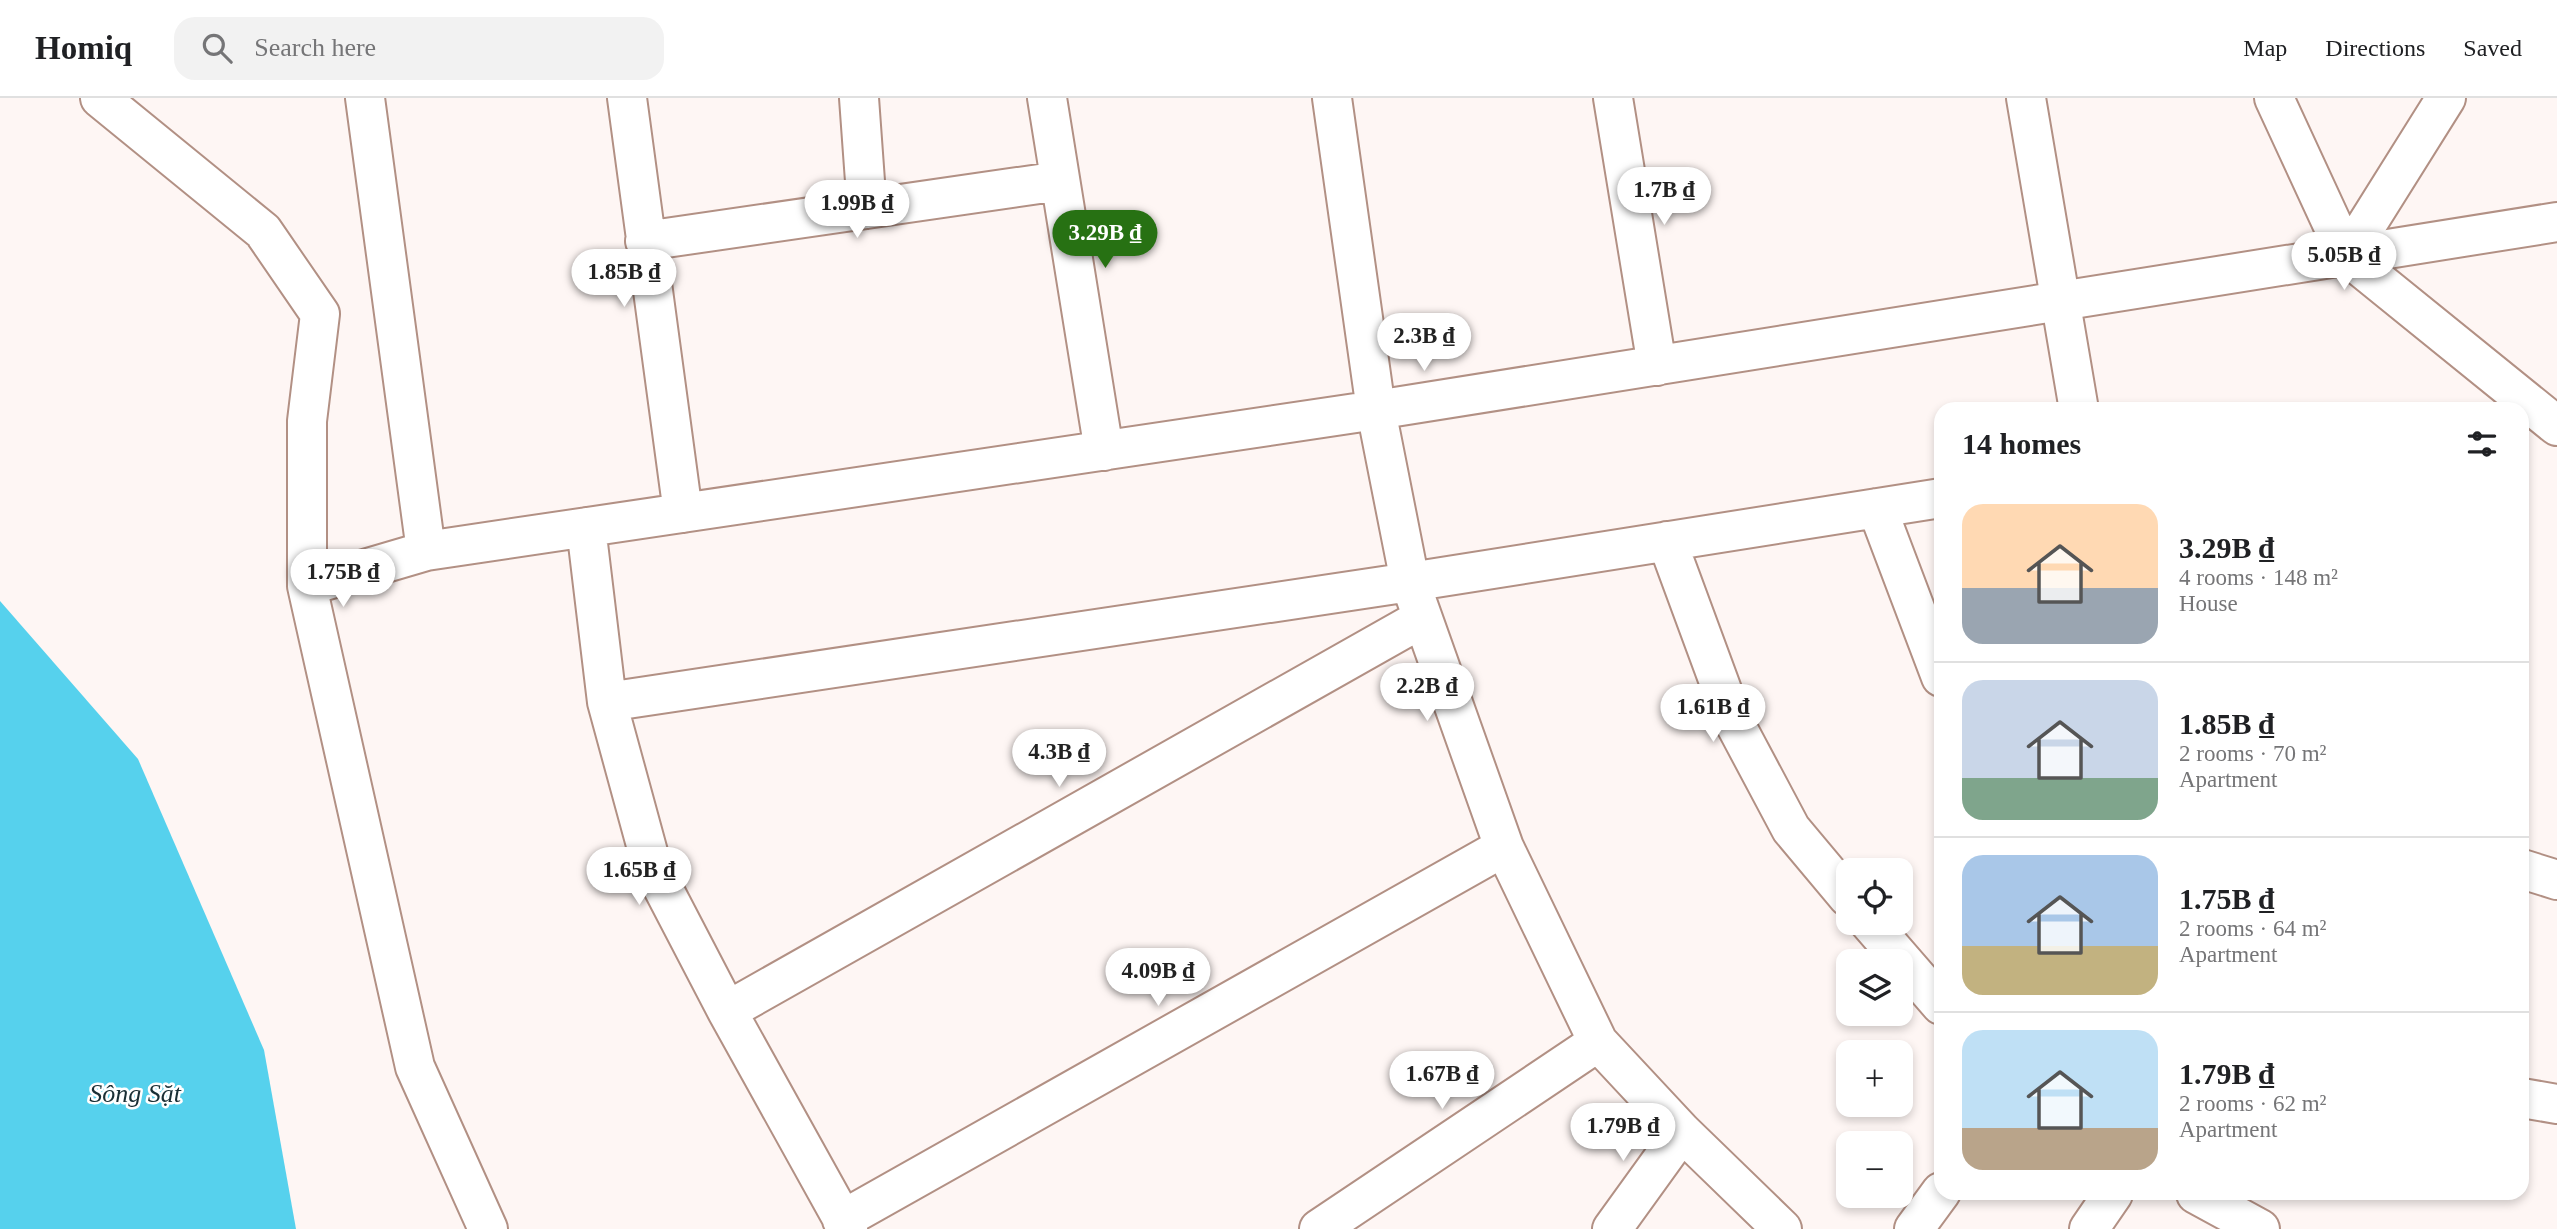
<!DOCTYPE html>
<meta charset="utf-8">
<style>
body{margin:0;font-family:Georgia,serif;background:#f2f2f2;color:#202124;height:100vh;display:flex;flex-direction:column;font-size:26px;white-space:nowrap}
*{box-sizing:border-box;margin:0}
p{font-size:23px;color:#757577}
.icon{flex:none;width:38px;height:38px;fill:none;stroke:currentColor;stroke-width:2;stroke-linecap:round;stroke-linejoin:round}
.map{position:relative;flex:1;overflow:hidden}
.drawer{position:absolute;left:1934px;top:304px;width:595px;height:798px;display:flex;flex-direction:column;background:#fff;border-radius:21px;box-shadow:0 4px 10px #0003}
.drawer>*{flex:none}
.controls{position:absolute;left:1836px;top:760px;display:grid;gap:14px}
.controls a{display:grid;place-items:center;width:77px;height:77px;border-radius:14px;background:#fff;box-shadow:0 4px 10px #0003;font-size:35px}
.price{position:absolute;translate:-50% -60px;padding:0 16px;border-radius:24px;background:#fff;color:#222;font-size:23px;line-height:46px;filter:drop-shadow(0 2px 4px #0008)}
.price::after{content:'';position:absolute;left:50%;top:42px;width:21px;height:16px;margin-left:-10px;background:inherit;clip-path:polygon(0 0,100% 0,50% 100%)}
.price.current{background:#277113;color:#fff}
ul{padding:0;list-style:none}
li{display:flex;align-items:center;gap:21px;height:175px;padding:0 28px}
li+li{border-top:2px solid #e0e0e0}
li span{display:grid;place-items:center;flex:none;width:196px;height:140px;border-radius:21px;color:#555}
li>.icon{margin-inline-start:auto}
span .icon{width:84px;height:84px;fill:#fffc;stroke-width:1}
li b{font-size:30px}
h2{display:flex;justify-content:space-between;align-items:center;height:84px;padding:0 28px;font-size:30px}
header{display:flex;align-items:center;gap:42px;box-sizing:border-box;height:98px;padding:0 35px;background:#fff;border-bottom:2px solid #e0e0e0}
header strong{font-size:33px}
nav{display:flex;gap:38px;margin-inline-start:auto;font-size:24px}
.search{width:490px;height:63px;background:#f2f2f2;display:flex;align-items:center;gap:18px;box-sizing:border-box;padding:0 24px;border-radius:21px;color:#757577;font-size:26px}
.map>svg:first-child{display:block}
.water{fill:#56d1ed}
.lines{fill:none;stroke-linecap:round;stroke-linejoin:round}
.minor-casing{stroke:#b29084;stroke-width:42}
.minor{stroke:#fff;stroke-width:38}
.labels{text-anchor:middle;stroke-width:5;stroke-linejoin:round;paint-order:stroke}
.water-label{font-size:26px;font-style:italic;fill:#1a2f35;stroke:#fff}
</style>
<header>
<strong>Homiq</strong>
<div class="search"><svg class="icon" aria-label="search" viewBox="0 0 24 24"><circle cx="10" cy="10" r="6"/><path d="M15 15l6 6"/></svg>Search here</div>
<nav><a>Map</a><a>Directions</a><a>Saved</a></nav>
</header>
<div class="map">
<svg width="2557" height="1131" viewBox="0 0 2557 1131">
<rect width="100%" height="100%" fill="#fef6f4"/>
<path class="water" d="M0,503L138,661L264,952L296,1131H0Z"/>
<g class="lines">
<g class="minor-casing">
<path id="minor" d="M100,0L263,133L320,216L307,323V488L415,969L488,1131
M365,0L426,453
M627,0L683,415
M859,0L867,111
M1047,0L1104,353
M1332,0L1376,312L1410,484L1504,749L1598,944L1682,1034L1782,1131
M1613,0L1657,268
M2026,0L2079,312
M2274,0L2347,158
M2446,0L2347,158L2557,328
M645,143L1060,83
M1877,410L1941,579
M586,429L607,604L652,769L727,913L848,1131
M1667,443L1733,622L1791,731L1848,799
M307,488L426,453L1376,312L2557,124
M607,604L1410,484L1941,400
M2522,771L2557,782
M1869,824L1941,907
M727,913L1421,521
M2522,1000L2557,1006
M2196,1096L2260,1131
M842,1122L1504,749
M1319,1131L1598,944
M1612,1131L1682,1034
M1914,1131L1941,1094
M2089,1131L2113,1096"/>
</g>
<use href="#minor" class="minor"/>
</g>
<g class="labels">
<g class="water-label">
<text x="135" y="1004">Sông Sặt</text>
</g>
</g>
</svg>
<div class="controls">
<a><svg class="icon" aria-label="locate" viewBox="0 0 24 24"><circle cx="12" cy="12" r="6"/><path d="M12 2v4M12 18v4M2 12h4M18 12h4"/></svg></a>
<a><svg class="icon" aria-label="layers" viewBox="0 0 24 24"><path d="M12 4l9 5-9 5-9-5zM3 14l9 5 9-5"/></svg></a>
<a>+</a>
<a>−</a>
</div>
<b class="price" style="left:1664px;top:129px">1.7B ₫</b>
<b class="price" style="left:857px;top:142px">1.99B ₫</b>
<b class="price current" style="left:1105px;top:172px">3.29B ₫</b>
<b class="price" style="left:2344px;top:194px">5.05B ₫</b>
<b class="price" style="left:624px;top:211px">1.85B ₫</b>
<b class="price" style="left:1424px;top:275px">2.3B ₫</b>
<b class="price" style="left:343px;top:511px">1.75B ₫</b>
<b class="price" style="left:1427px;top:625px">2.2B ₫</b>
<b class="price" style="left:1713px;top:646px">1.61B ₫</b>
<b class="price" style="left:1059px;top:691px">4.3B ₫</b>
<b class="price" style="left:639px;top:809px">1.65B ₫</b>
<b class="price" style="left:1158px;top:910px">4.09B ₫</b>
<b class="price" style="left:1442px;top:1013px">1.67B ₫</b>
<b class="price" style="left:1623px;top:1065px">1.79B ₫</b>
<section class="drawer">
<h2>14 homes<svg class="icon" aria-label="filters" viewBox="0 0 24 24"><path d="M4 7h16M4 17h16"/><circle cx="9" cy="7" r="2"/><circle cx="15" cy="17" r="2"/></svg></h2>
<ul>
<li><span style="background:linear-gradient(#ffd9b3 60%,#9aa5b1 0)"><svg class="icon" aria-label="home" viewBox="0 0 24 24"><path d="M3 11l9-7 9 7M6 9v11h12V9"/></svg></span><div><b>3.29B ₫</b><p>4 rooms · 148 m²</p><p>House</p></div></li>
<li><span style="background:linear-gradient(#c9d6e8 70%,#7fa58c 0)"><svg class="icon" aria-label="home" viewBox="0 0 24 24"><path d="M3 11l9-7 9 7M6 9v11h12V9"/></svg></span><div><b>1.85B ₫</b><p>2 rooms · 70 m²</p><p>Apartment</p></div></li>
<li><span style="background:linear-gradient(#a9c7e8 65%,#c2b280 0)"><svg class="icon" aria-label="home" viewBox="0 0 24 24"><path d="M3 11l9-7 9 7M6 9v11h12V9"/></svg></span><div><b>1.75B ₫</b><p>2 rooms · 64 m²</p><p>Apartment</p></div></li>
<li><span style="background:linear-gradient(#bfe0f5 70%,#b9a48a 0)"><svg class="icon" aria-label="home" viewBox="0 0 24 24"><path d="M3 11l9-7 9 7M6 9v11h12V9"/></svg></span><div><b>1.79B ₫</b><p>2 rooms · 62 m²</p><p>Apartment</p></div></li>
</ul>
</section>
</div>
